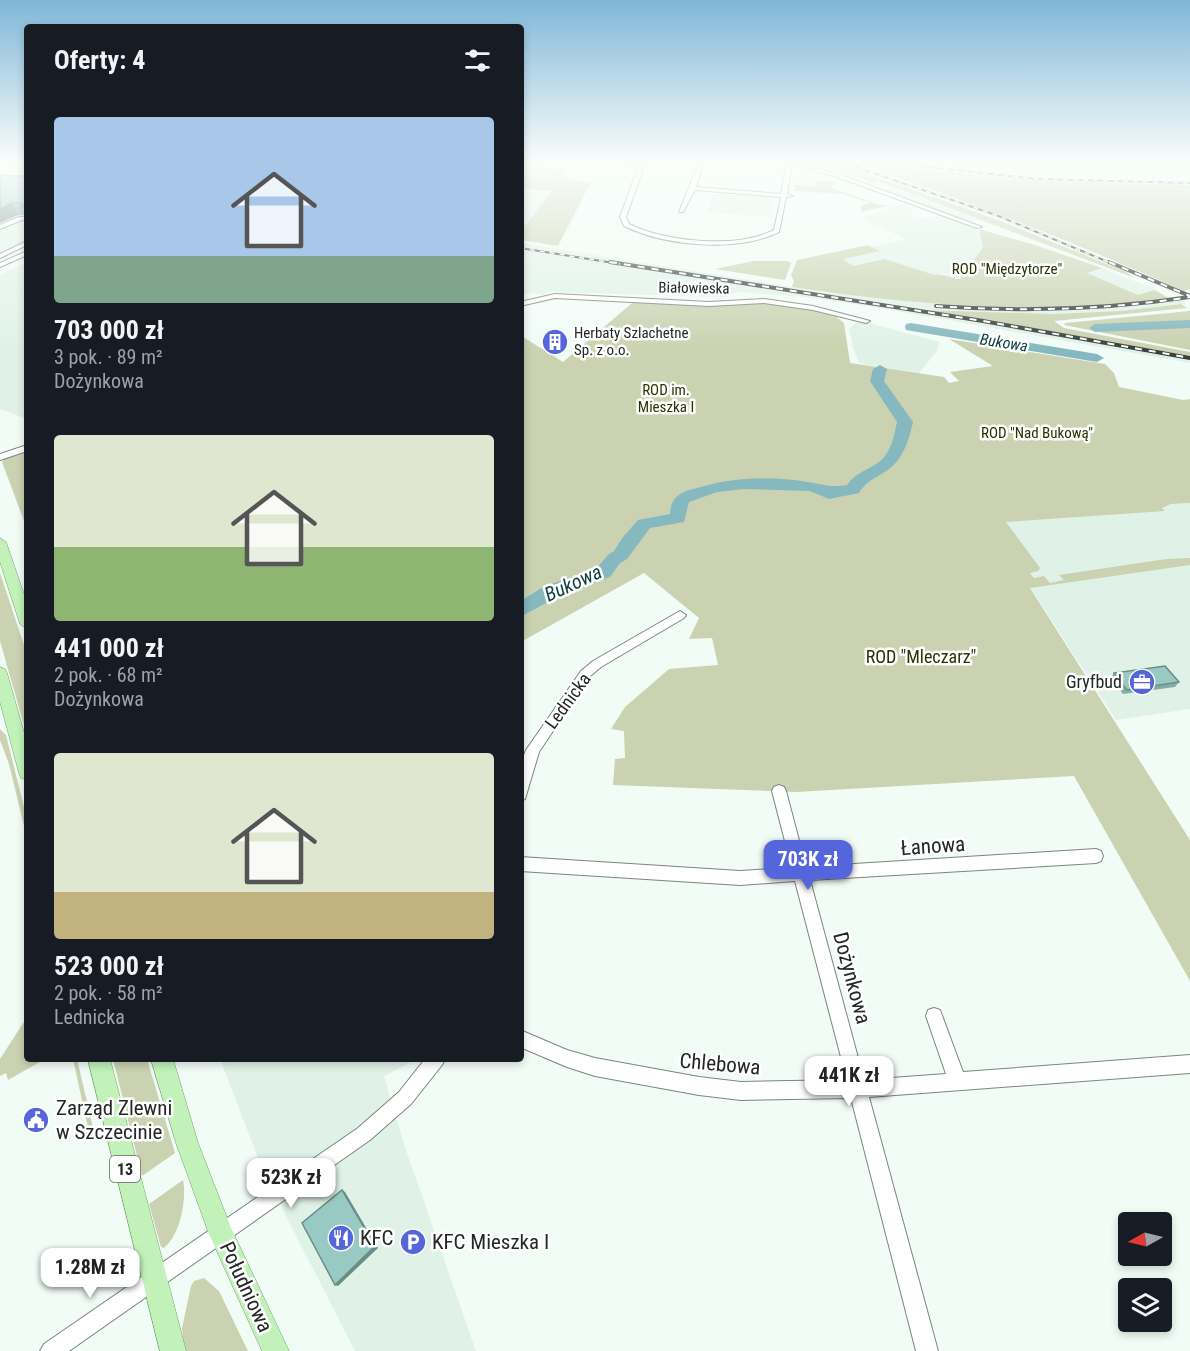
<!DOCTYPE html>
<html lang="pl">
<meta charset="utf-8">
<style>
body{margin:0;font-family:"Roboto Condensed",sans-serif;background:#242831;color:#f1f3f6;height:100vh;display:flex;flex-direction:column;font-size:22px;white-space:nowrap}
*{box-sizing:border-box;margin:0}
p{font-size:20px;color:#9ea1a6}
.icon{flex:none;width:33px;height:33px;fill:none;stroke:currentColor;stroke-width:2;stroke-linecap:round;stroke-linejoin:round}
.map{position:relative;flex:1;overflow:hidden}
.side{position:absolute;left:24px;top:24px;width:500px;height:1038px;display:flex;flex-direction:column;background:#171b24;border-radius:6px;box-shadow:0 3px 9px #0003}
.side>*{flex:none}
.needle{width:39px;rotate:262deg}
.buttons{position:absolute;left:1118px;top:1212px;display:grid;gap:12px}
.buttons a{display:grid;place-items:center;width:54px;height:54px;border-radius:6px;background:#171b24;box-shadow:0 3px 9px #0003;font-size:30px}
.price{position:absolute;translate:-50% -51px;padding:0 14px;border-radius:12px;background:#fff;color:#222;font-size:20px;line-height:39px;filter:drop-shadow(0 2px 3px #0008)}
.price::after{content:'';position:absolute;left:50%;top:36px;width:18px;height:14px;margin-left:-9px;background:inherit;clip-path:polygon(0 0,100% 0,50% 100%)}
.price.on{background:#5566dc;color:#fff}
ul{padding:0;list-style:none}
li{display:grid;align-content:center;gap:12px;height:318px;padding:0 30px}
li span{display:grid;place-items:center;height:186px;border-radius:6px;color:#555}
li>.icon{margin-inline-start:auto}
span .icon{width:108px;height:108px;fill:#fffc;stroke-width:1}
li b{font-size:26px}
h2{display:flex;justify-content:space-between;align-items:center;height:72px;padding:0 30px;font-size:26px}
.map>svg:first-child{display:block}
.built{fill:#e0f2e8}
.green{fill:#cad2b1}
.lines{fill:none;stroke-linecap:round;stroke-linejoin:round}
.river{fill:#85b8bf;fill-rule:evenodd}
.minor-casing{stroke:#7c8580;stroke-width:2}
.major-casing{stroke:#70a567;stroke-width:1}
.minor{fill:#fff;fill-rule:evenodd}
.major{fill:#c2f2b9;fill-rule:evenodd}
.rail-far1-casing{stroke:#3a3e3c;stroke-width:2}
.rail-casing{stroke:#3a3e3c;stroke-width:4}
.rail-far1{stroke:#fff;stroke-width:1.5;stroke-dasharray:5;stroke-linecap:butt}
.rail{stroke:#fff;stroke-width:2;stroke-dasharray:7;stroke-linecap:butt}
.wall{fill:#83aea8}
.shaded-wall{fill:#6a8d88}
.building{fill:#98cac3;stroke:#6a8d88;stroke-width:1.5}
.labels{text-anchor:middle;stroke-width:5;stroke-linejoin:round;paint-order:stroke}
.far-park-label{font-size:15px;fill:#2a3202;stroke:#fff}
.far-street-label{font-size:15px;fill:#232725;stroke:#fff}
.far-poi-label{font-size:15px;fill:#232725;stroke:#fff;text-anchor:start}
.far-water-label{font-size:16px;font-style:italic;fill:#0d3d43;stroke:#fff}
.shield{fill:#fff;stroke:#656866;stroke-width:1.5}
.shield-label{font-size:16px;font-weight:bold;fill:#232725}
.park-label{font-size:18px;fill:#2a3202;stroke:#fff}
.poi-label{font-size:18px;fill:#232725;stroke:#fff;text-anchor:end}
.street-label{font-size:18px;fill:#232725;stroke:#fff}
.water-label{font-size:20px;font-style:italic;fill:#0d3d43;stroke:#fff}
.near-street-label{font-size:21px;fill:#232725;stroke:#fff}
.near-poi-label{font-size:21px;fill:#232725;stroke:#fff;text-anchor:start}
</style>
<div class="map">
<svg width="1190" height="1351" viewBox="0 0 1190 1351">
<rect width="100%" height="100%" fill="#f2fcf7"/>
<path class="built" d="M938,162H1139L1190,165V179L1043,175L949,166L938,165Z
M27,178V247L0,260V181Z
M893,188L977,219L969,222L885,190Z
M520,191L551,193L525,226H521Z
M713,193L773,198L772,217L707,212Z
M902,204L916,210L908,213L922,219L943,216L974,228L981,234L983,247L960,279H954L943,273L935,275L884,259L853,266L842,259L879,251L872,247L906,239L861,218L891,210L887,207Z
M520,243L818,291L925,303L1056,307L1132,303L1177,298L1187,303L1121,311L1054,314L924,310L1180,354L1190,356V363L874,307L797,296L738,292L723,297L548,292L544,295L529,293L521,297Z
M27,262V419L0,409V275Z
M1102,268L1155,289V290L1138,295L1086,273Z
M857,322H865L940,342L936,352L918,375L859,363L853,348L849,329Z
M1190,503V709L1116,720L984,516Z
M220,1059H417L384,1076L405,1147L476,1351H355L263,1171Z"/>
<path class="green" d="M810,162H830L903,186L998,220L1127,272L1132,277L899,189L877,181L874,183L882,186L869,183L871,182Z
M851,162L1040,181L1190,185V289L1184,291C1075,242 964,200 851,162Z
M531,167L562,169L564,170L561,175L568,176L565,180L591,182L558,246L521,240V226H525L552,191L521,189V181Z
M816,181L837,182L830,187L877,204L888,206L861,212V205L871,203L842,194L794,191L795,185L815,186Z
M979,229L1035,245L1102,268L1087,273L1138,295L1155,290L1170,299C1044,315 917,306 792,287L794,281L791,275L797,260L868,245L880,251L843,259L853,266L884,259L935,275C945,273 950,279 960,279L983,247Z
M754,261H788L791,263L785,280L715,269Z
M642,302L720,305L773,303L833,314L844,323L850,363L944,377L949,383L959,381L950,372L993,366L949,339L1105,364L1114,373L1119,387L1183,400L1190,399V503L1171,504L1162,508L1165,511L1006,522L1040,568L1038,571L1030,573L1034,578L1044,576L1050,583L1064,580L1059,575L1166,559L1190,558V565L1030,588L1190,840V981L1074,776L796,792L613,785L615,759L625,758L624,731L611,729L625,707L669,669L718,665L712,638L689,639L699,618L644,573L521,642L520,335L563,362L632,303Z
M1181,304L1187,308L1054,321L1064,328L1190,352V356L924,310L1054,314L1121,311Z
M1190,311V350L1064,325L1065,323Z
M27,452V529L2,462L4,459Z
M0,573L27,654V736L0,641Z
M0,729L6,735L27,819L24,826L9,764L0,740Z
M27,1017V1059H45L8,1080L6,1073L0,1076V1059Z
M73,1059H77L95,1136L93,1140L90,1137Z
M113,1059H147L175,1153L142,1176Z
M183,1180C187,1199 180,1236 164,1248L161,1247L149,1204Z
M204,1278L219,1291L248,1351H184L182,1328L191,1286L194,1281Z"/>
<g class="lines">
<path class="river" d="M1190,320V328L1095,332L1089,328L1095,324Z
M911,323L1097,354L1104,358L1097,362L906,330L905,327L906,324Z
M880,365L887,369L884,381L913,422C909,439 904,458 889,469C876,479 869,478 859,493L829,499L810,491L744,489L717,492L689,502L684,522L650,528L627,559L620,563L610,577L559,596L520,617V601L545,586L596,569L608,555L614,551L623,537L638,520L670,514C671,495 683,491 701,487C735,477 772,476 807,482C822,484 832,488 847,485C856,472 867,471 879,462C891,453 894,436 897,422L870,381L873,369Z"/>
<g class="minor-casing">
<path id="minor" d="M629,162H634L643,170L626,217L629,224C666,242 736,249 774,230L781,197L695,190L683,212H679L699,162H704L696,187L781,194L786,167L791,164L789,162H797L841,175L982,227L977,228L837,177L796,165L791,168L787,194L793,196L786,197L779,232C737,253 665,246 624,226L620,217L637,170Z
M1160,162H1190V166L1162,164Z
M520,166L528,168L520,170Z
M19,217H27V221L22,220L0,229V225Z
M27,241V245L0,258V254Z
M27,251V255L0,267V263Z
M555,294L709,302L764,299L813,306L870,321L866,323L813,310L764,303L709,306L555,298L520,306V302Z
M27,445V451L0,460V454Z
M680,611L686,615L684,618L601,667L589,677L539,752L525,799L520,801V765L526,750L581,671L593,661Z
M779,785L784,787L786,791L806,867L1096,849L1101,851L1103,856L1101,861L1096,863L810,880L864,1080L946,1074L926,1016L928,1010L934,1008L940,1010L963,1072L1190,1055V1073L869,1097L938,1351H916L851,1098L741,1100L699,1095L595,1076L567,1067L520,1047V1030L567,1050L595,1058L699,1077L741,1082L847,1080L795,881L740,885L520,871V857L740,871L792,868L772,791L774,787Z
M425,1059H445L442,1065L411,1104L370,1140L69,1351H40L44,1344L358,1128L399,1092Z"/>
</g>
<g class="major-casing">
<path id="major" d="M0,538L6,542L27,603V629L20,624L0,562Z
M0,667L5,669L7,673L27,743V780L21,778L19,773L0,702Z
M88,1059H110L186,1351H160Z
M151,1059H173L198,1143L231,1228L289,1351H262L209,1234L176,1143Z"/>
</g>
<use href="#minor" class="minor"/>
<use href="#major" class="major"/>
<g class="rail-far1-casing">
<path id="rail-far1" d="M7,162L27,165
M841,162L996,215L1113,264
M884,162L1037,179L1190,183
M0,176H27
M520,248L620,264"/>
</g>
<g class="rail-casing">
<path id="rail" d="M610,262L983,321L1190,358
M1109,262L1190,296
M936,306C1021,312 1105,310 1190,297"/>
</g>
<use href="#rail-far1" class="rail-far1"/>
<use href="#rail" class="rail"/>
</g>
<path class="wall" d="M27,177V215H18L0,223Z
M1114,673L1179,682L1175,687L1123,694L1110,678Z"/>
<path class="shaded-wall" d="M12,203L18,215L0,223V209Z
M342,1190L345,1192L378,1248L338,1286L335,1285Z"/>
<path class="building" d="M0,175L27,177V207L23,206L21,203H12L0,209Z
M1165,666L1179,682L1127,690L1114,673Z
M342,1190L375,1246L335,1285L302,1223Z"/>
<linearGradient id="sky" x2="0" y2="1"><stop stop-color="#80b6d8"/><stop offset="0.46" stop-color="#f9fefb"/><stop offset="1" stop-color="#f9fefb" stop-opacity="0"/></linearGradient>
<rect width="1190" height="351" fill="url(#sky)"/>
<defs>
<g id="building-disc" transform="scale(1.35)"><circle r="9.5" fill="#5566dc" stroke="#fff"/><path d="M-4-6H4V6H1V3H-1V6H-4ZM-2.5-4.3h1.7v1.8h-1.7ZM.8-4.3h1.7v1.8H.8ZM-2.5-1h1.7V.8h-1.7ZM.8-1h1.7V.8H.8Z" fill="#fff"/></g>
<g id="office-disc" transform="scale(1.35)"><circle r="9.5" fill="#5566dc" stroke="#fff"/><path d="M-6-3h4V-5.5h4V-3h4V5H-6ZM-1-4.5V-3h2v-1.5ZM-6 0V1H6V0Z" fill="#fff"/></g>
<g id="civic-disc" transform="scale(1.35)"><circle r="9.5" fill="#5566dc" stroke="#fff"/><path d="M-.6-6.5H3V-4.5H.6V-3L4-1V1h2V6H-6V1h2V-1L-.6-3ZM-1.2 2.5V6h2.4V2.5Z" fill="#fff"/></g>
<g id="restaurant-disc" transform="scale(1.35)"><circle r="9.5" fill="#5566dc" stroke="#fff"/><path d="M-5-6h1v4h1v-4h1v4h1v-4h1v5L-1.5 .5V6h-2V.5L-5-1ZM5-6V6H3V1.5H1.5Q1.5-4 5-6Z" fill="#fff"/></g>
<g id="parking-disc" transform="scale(1.35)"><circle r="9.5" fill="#5566dc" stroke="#fff"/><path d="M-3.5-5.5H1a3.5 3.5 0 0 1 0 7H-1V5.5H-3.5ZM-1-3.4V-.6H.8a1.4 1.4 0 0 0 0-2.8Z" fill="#fff"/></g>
</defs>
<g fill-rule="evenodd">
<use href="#building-disc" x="555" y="342"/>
<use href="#office-disc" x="1142" y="682"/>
<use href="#civic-disc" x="36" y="1120"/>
<use href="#restaurant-disc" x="341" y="1238"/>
<use href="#parking-disc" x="413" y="1242"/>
</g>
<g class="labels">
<g class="far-park-label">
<text x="1007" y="274">ROD "Międzytorze"</text>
<text x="666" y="395">ROD im.<tspan x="666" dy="17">Mieszka I</tspan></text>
<text x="1037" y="438">ROD "Nad Bukową"</text>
</g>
<g class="far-street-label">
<text transform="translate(694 288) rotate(1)" y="5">Białowieska</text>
</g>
<g class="far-poi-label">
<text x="574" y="338">Herbaty Szlachetne<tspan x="574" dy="17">Sp. z o.o.</tspan></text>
</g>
<g class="far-water-label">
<text transform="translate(1004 342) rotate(9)" y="6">Bukowa</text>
</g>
<rect class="shield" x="110" y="1156" width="30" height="26" rx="4.5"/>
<g class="shield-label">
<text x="125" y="1175">13</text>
</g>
<g class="park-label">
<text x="921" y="663">ROD "Mleczarz"</text>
</g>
<g class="poi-label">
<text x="1122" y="688">Gryfbud</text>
</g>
<g class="street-label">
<text transform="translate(568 701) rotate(-54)" y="6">Lednicka</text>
</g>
<g class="water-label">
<text transform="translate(573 583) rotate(-25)" y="7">Bukowa</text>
</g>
<g class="near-street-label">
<text transform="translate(933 846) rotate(-4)" y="7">Łanowa</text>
<text transform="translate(852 978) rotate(75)" y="7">Dożynkowa</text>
<text transform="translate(720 1064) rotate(5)" y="7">Chlebowa</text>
<text transform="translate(246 1287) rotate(65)" y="7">Południowa</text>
</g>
<g class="near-poi-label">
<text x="56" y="1115">Zarząd Zlewni<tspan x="56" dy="24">w Szczecinie</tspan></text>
<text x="360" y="1245">KFC</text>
<text x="432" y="1249">KFC Mieszka I</text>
</g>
</g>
</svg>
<div class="buttons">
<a><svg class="needle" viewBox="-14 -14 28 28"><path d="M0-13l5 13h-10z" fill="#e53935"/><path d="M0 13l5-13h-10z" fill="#9ea1a6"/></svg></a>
<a><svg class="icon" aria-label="layers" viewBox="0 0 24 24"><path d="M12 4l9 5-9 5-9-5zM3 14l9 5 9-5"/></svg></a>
</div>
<b class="price on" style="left:808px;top:891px">703K zł</b>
<b class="price" style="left:849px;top:1107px">441K zł</b>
<b class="price" style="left:291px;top:1209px">523K zł</b>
<b class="price" style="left:90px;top:1299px">1.28M zł</b>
<section class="side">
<h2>Oferty: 4<svg class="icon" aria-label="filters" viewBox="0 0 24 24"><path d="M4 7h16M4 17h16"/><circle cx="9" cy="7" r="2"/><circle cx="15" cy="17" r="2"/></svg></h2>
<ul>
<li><span style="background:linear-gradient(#a9c7e8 75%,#7fa58c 0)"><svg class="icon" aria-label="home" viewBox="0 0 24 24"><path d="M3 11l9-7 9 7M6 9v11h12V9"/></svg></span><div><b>703 000 zł</b><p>3 pok. · 89 m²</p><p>Dożynkowa</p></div></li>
<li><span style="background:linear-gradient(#dfe7d0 60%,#8fb573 0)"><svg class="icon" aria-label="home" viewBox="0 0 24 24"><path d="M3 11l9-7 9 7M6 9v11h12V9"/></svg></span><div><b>441 000 zł</b><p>2 pok. · 68 m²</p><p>Dożynkowa</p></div></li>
<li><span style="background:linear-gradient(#dfe7d0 75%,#c2b280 0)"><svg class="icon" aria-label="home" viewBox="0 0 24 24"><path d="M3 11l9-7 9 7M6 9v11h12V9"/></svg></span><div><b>523 000 zł</b><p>2 pok. · 58 m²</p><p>Lednicka</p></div></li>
</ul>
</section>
</div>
